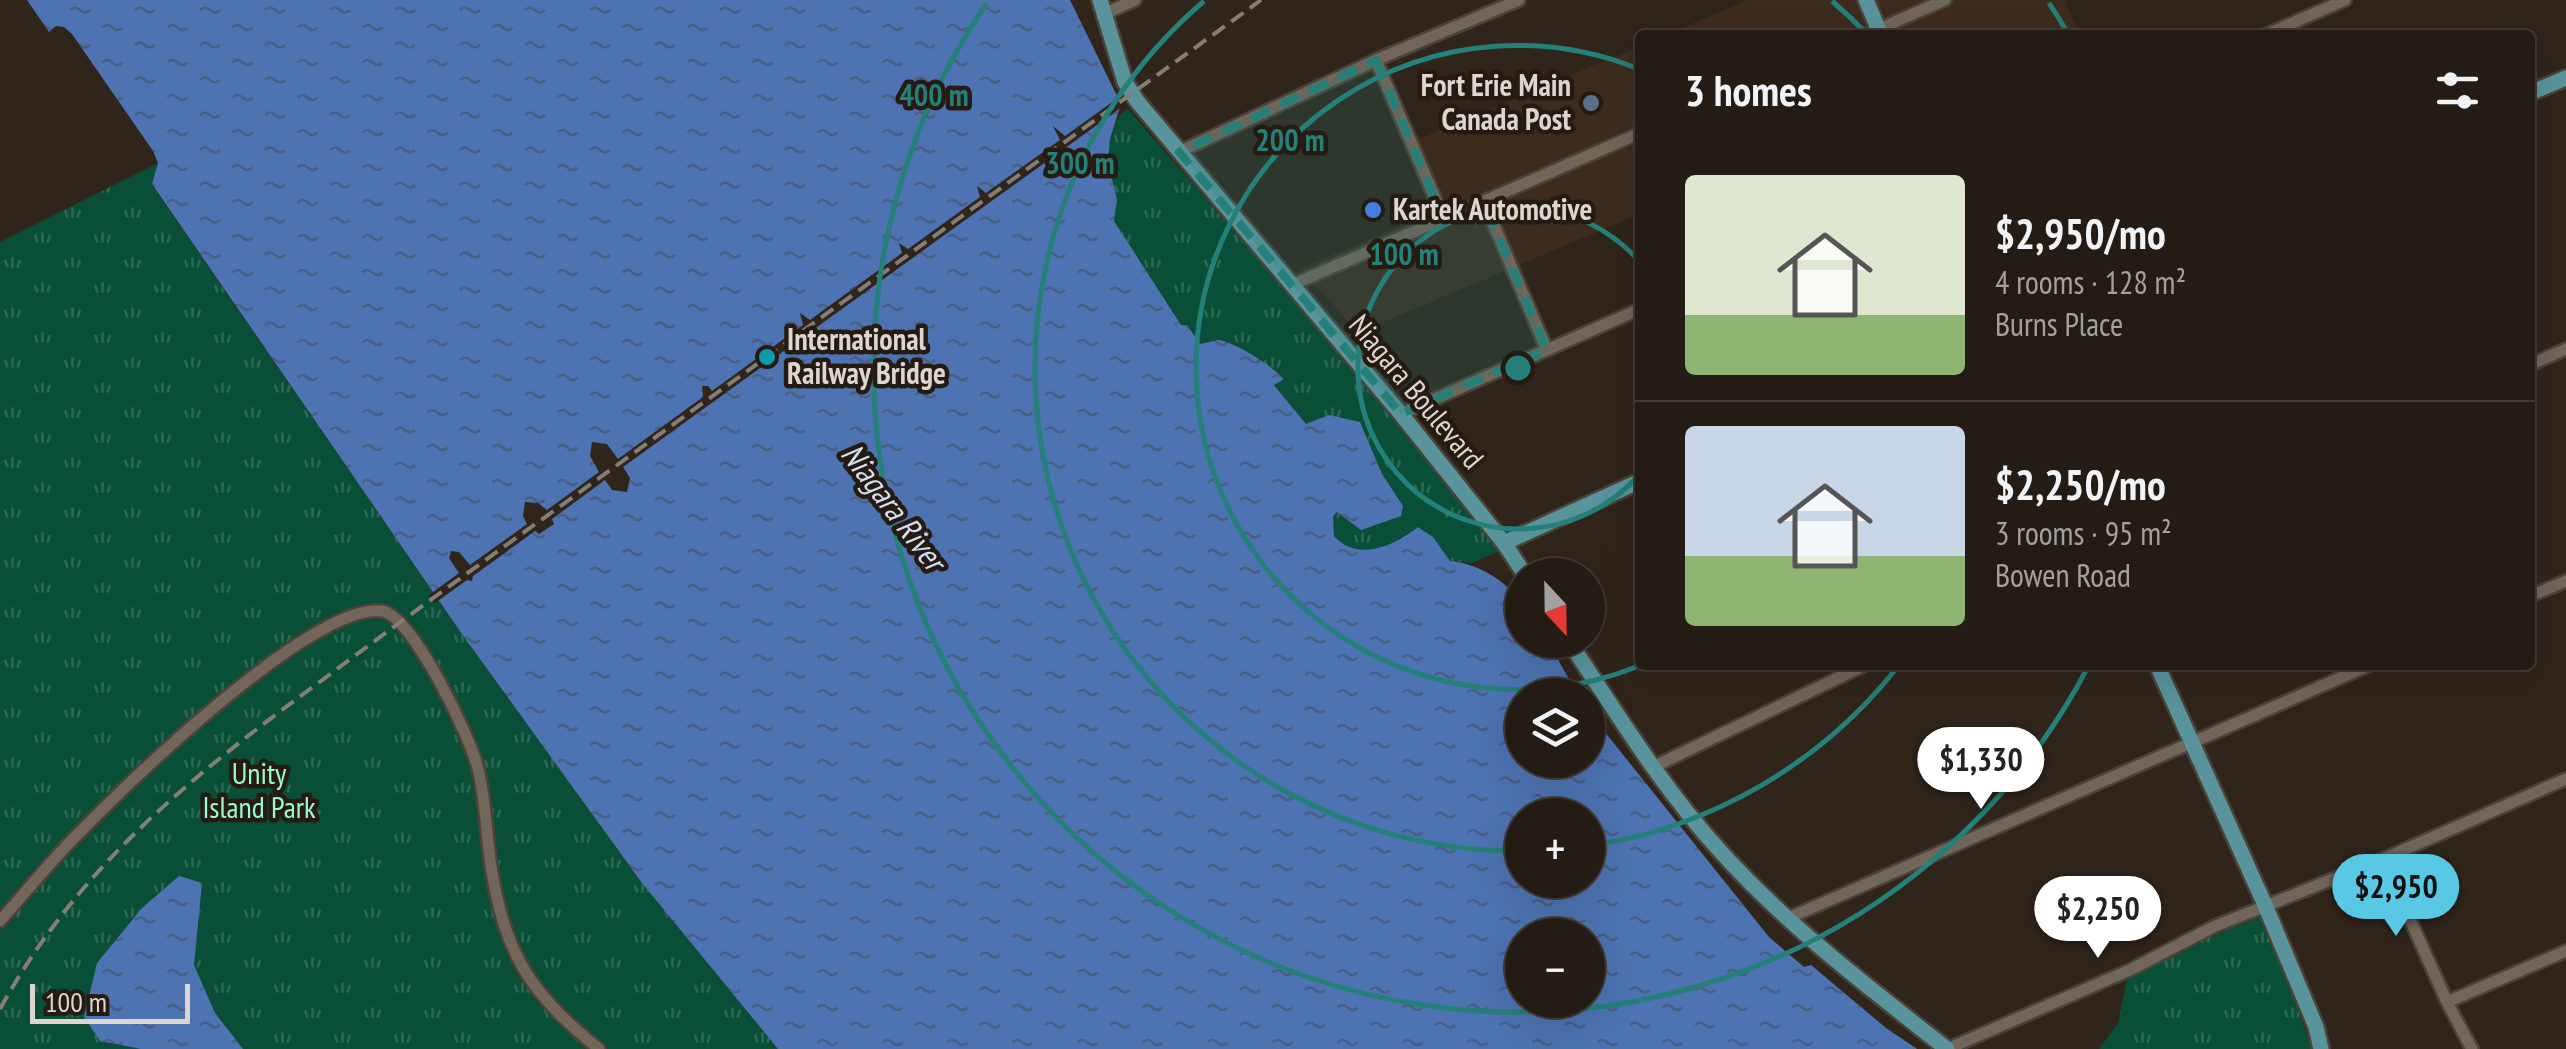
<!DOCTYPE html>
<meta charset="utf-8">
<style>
body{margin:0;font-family:"PT Sans Narrow",sans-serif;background:#2c251d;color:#f1f3f6;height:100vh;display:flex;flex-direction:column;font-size:38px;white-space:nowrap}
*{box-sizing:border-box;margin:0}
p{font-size:32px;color:#a3a1a0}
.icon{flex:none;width:55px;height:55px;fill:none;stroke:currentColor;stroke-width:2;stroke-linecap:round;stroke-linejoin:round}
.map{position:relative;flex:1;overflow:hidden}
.drawer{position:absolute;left:1635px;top:30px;width:900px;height:640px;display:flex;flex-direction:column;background:#241c14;border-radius:10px;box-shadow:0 10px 40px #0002,0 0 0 2px #413a34}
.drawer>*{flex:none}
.needle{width:65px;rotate:158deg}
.fabs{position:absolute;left:1505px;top:558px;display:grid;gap:20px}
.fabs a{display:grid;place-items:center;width:100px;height:100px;border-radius:50%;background:#241c14;box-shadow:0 10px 40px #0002,0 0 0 2px #413a34;font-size:50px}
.scale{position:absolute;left:30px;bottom:25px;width:160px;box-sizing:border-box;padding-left:10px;border:5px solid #ddd6cf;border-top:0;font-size:28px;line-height:35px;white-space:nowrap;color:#ddd6cf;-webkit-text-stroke:8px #261b12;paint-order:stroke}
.price{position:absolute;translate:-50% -85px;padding:0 22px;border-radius:35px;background:#fff;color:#222;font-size:32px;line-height:65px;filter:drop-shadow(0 2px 5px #0008)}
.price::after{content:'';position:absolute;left:50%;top:60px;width:30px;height:22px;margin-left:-15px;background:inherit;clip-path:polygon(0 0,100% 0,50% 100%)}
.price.on{background:#58c8e4;color:#111}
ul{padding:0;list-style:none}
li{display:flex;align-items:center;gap:30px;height:250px;padding:0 50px}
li+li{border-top:2px solid #413a34}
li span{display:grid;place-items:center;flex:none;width:280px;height:200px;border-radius:10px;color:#555}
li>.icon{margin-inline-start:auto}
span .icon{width:120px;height:120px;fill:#fffc;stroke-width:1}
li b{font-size:42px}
h2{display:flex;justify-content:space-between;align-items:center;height:120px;padding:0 50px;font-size:42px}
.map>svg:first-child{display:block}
.built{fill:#3d2c1e}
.park{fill:url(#park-tufts)}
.water{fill:url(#water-ripples);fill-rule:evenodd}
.pier{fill:#30251b}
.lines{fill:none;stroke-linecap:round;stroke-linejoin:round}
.minor-casing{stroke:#4b423a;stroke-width:16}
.major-casing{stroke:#4b423a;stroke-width:20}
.minor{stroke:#72655a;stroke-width:11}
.major{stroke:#59949c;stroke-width:15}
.rail{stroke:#867d75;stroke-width:4;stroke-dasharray:15 8;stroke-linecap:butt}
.marked{fill:#248078;fill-opacity:0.2;stroke:#248078;stroke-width:8;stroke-dasharray:20 12;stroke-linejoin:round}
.ring{fill:none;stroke:#248078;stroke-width:5}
.service-dot{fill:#5c6f8a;stroke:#261b12;stroke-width:4}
.shop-dot{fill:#3f7fe0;stroke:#261b12;stroke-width:4}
.culture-dot{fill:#0f9aa8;stroke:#261b12;stroke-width:4}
.labels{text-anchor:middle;stroke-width:9;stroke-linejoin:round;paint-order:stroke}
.poi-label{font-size:30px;font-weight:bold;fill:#ddd6cf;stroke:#261b12;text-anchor:start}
.street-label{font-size:30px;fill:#ddd6cf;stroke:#261b12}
.park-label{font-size:30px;fill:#9afacf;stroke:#261b12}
.water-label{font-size:32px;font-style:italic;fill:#d4dff1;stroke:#261b12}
.centre{fill:#248078;stroke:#261b12;stroke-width:5}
.ring-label{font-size:30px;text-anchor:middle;font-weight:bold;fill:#248078;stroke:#261b12;stroke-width:9;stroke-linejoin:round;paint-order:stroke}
</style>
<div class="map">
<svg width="2566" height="1049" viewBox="0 0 2566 1049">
<defs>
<pattern id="park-tufts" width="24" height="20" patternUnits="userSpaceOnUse" patternTransform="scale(2.5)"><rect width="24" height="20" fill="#094f37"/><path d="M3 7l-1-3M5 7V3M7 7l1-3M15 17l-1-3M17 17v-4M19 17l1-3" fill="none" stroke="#2c6853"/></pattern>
<pattern id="water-ripples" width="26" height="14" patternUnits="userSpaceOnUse" patternTransform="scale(2.5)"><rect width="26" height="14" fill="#4d73b2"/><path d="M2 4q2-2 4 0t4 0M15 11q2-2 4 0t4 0" fill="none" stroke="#495f84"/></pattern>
</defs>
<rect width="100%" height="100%" fill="#30251b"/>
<path class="built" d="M1748,0H1856L1870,35H1665Z
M1871,0H2065L2077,28L2060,35H1886Z
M1640,46V214L1355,334L1341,313L1299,269L1433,212L1405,145Z"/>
<path class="park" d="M1127,108L1444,473L1503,549L1472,563L1450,561L1433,537L1418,527C1394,545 1358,563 1334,536L1333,515L1337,512L1350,520L1401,516L1403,507L1382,474L1360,423L1306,424L1274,384L1283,379L1234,344L1216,340L1200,344L1187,325L1181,326L1114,221L1108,163L1110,139L1118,118Z
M158,163L152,185L464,637L642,883L778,1049H0V242Z
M2264,915L2312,1049H2099L2118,1024L2129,970Z"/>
<path class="water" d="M27,0H1070L1121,104L1110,139L1108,162L1117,200L1114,221L1181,325H1187L1200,344C1206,343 1211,341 1217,340C1233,340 1273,367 1284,379L1274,385L1306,424L1329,415L1360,422L1382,474L1403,506L1401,516L1361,530L1337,512L1333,516L1334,536C1358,563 1395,545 1418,527L1433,537L1450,561C1476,563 1511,581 1522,608C1525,616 1522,631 1522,640H1547L1578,695H1522V760H1588V711L1769,937L1804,967L1811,965L1886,1028L1917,1049H778L642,883L464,637L152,184L158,163L153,151L72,34L64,27L56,26L49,32ZM1522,815H1588V880H1522ZM1522,935H1588V1000H1522Z
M179,876L202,883L194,965L215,1013L243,1049H141L100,1041L84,1017L97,963L142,908Z"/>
<path class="pier" d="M1122,95L1126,104L623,467L630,478L627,492L612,490L605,480L552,519L554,524L539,534L535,531L473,576L472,581L467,580L435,603L429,595L459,573L449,558L451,551L459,552L470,565L527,524L523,516L525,502L538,503L547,510L599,472L590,456L592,442L607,444L618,459L703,397L702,386H708L712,391L803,325L800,313L810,320L902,253L899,243L908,249L980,197L977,186L986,193L1060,140L1053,126L1065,136Z"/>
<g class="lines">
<g class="minor-casing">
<path id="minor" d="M1104,14L1135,0
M1865,35L1945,0
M2265,35L2345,0
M1376,60L1444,219
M1179,152L1376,60L1519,0
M1484,202L1547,350
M1292,285L1640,133
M2530,365L2566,349
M1401,414L1640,309
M2530,596L2566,581
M1653,767L1865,665
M2383,859L2447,1002L2472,1049
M1786,919L2370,665
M0,921C25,893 49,863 76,836C126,785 313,602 382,611C412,615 471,738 478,769C486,800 486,834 491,866C505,955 530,993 599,1049
M2447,1002L2566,951
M1947,1049L2130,970L2213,927L2383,859L2566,779"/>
</g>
<g class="major-casing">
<path id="major" d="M1100,0L1125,82L1137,101L1401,414L1504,543L1525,575
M1866,0L1881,35
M2530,93L2566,78
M1504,543L1640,481
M1568,640C1616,712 1662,788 1721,852C1788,926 1868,987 1947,1049
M2157,665L2265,905L2316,1027L2321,1049"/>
</g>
<use href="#minor" class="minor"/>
<use href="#major" class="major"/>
<path class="rail" d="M0,1009C81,862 196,773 329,675C409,615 491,556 573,497C802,331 1032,166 1261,0"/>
</g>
<path class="marked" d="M1376,60L1444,219L1484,202L1547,350L1401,414L1179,152Z"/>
<g class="ring">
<path d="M1640 474A161 161 0 1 1 1640 262"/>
<path d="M1641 665A322 322 0 1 1 1639 69"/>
<path d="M1899 665A483 483 0 0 1 1589 846M1522 851A483 483 0 0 1 1204 1M1832 1A483 483 0 0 1 1865 32"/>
<path d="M2089 665A644 644 0 1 1 987 3M2049 3A644 644 0 0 1 2067 32"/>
</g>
<circle class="service-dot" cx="1591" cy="103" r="10"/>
<circle class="shop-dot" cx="1373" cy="210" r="10"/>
<circle class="culture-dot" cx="767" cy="357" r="10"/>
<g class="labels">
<g class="poi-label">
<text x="1571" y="96" text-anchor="end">Fort Erie Main<tspan x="1571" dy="34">Canada Post</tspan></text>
<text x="1393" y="220">Kartek Automotive</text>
<text x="787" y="350">International<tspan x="787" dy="34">Railway Bridge</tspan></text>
</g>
<g class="street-label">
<text transform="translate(1416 392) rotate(50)" y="10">Niagara Boulevard</text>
</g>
<g class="park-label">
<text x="259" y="784">Unity<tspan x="259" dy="34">Island Park</tspan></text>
</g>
<g class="water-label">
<text transform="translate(893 507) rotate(53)" y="11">Niagara River</text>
</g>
</g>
<circle cx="1518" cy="368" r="15" class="centre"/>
<g class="ring-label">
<text x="934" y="106">400 m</text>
<text x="1290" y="151">200 m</text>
<text x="1080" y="174">300 m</text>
<text x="1404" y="265">100 m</text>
</g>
</svg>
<div class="fabs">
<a><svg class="needle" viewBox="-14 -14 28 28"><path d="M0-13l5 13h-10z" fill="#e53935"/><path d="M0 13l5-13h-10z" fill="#a3a1a0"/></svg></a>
<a><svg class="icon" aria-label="layers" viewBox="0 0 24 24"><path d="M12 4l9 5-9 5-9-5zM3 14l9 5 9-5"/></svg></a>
<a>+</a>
<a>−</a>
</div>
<div class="scale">100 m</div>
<b class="price" style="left:1981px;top:812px">$1,330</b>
<b class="price on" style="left:2396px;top:939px">$2,950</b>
<b class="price" style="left:2098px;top:961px">$2,250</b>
<section class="drawer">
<h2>3 homes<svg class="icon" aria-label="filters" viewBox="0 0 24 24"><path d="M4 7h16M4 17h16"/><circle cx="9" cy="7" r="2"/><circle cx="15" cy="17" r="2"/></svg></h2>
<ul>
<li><span style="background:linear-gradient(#dfe7d0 70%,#8fb573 0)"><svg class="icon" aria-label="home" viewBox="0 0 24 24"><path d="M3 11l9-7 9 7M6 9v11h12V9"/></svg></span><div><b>$2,950/mo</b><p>4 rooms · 128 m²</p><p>Burns Place</p></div></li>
<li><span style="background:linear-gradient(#c9d6e8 65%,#8fb573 0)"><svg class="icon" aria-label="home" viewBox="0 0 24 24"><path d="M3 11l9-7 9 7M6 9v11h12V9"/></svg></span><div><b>$2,250/mo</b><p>3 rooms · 95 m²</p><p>Bowen Road</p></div></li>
</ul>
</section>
</div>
